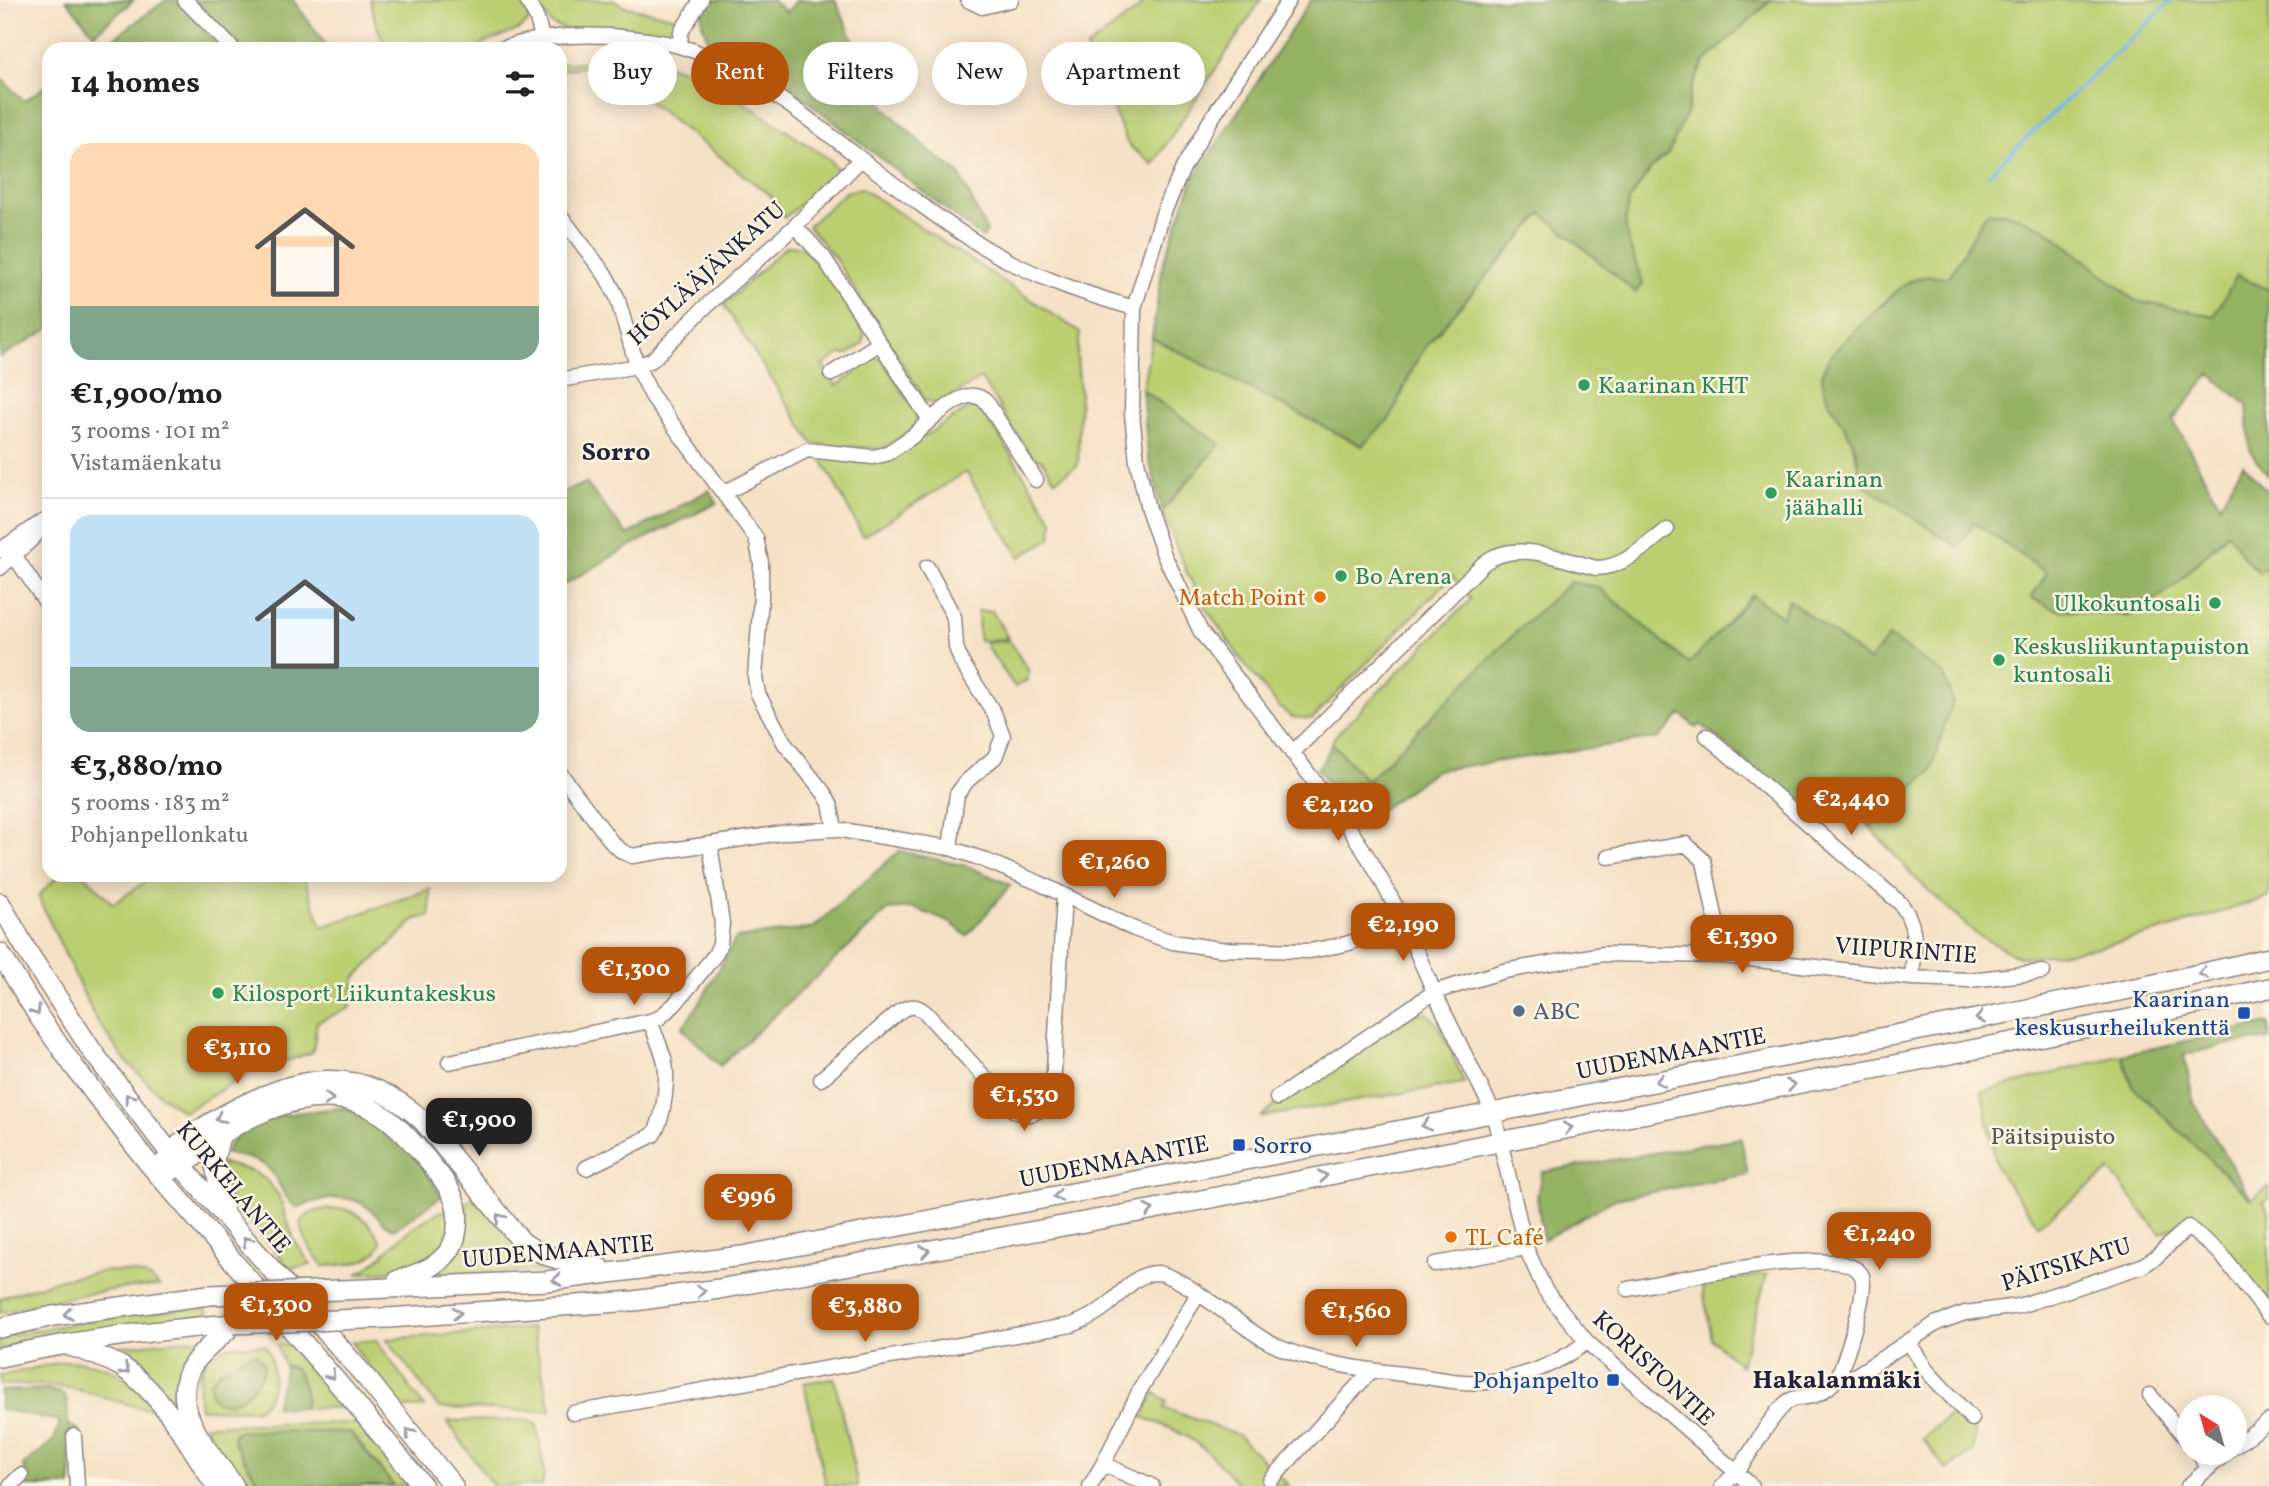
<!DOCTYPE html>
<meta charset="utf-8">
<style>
body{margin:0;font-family:Vollkorn,serif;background:#f6f6f6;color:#202124;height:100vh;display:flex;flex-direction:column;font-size:26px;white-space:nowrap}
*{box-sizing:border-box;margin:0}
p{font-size:23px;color:#757577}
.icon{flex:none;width:38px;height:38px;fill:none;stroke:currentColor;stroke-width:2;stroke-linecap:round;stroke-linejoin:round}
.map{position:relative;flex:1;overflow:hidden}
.panel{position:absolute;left:42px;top:42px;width:525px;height:840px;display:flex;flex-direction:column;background:#fff;border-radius:21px;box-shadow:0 4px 18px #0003}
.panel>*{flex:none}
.banner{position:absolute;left:588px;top:42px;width:665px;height:63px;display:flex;gap:14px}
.needle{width:46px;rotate:323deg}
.controls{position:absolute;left:2177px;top:1395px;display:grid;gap:14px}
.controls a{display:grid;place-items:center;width:70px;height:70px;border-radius:50%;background:#fff;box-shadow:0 4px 18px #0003;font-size:35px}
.price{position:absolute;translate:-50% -60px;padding:0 16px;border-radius:14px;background:#b45309;color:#fff;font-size:23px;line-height:46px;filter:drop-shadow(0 2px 4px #0008)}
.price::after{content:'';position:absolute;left:50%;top:42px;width:21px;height:16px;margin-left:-10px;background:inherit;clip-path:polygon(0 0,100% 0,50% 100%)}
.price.on{background:#222;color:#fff}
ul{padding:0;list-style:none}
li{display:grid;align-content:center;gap:14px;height:371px;padding:0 28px}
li+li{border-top:2px solid #e0e0e0}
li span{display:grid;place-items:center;height:217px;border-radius:21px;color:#555}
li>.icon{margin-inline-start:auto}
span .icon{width:126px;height:126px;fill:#fffc;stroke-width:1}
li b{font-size:30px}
h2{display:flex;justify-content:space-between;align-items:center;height:84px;padding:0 28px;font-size:30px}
.pill{padding:0 24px;border-radius:32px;background:#fff;box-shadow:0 4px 18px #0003;font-size:24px;line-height:63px}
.pill.on{background:#b45309;color:#fff}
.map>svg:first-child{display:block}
.green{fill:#bbcf72;stroke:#6e7856;stroke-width:2}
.forest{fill:#94b264;stroke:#5b6a50;stroke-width:2}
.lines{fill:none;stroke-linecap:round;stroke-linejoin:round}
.stream{stroke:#7ab6ec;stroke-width:3.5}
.minor-casing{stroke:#8c8280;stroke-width:17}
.major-casing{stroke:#8c8280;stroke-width:22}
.minor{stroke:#fff;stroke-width:14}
.major{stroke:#fff;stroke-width:19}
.major-bridge-casing{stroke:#8c8280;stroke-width:22;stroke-linecap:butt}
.major-bridge{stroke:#fff;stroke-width:19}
.oneway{stroke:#9c9ca7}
.leisure-dot{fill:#2e9e5b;stroke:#fcf5e5;stroke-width:2.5}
.food-dot{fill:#e8710a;stroke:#fcf5e5;stroke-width:2.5}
.service-dot{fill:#5c6f8a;stroke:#fcf5e5;stroke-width:2.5}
.transit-dot{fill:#1a4fb4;stroke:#fcf5e5;stroke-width:2.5}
.labels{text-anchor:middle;stroke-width:5;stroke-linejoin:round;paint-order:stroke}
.street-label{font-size:24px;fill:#22223b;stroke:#fcf5e5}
.leisure-label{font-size:24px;fill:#27864d;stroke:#fcf5e5;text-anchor:start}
.food-label{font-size:24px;fill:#c56008;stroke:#fcf5e5;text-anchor:end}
.transit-label{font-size:24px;fill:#164399;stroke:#fcf5e5;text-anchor:end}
.service-label{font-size:24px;fill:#4e5e75;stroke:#fcf5e5;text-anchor:start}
.park-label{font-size:24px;fill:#50564c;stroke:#fcf5e5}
.neighbourhood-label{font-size:26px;font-weight:bold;fill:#22223b;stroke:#fcf5e5}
</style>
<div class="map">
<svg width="2269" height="1486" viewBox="0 0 2269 1486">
<rect width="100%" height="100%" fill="#fcf5e5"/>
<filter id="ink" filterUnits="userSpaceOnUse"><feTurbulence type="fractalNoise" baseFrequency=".0143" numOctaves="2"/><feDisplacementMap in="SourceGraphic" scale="14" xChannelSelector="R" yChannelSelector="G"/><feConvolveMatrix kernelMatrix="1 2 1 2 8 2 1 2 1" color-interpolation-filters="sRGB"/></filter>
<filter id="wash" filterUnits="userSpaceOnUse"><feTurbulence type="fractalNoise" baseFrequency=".00686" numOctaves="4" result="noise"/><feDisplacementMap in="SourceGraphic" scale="28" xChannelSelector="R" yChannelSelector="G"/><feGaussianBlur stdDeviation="1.57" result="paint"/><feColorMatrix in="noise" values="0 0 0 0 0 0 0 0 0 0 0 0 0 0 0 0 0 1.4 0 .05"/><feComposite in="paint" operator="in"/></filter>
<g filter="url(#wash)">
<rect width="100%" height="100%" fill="#f5e1c5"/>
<path class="green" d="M370,0H521L529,14L528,22C514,37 490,36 474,49H387L376,24Z
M535,0H615L623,6L677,18L670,28L663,33L565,29L551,24Z
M1139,0H1261L1153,164L1129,146L1086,48L1142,6Z
M1771,0H2269V290L2237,275L2215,316L2136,301L2046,229L1987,213L1949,278L1936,276L1822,375L1828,400L1846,427L1851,438L1859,471L1958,547L1974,522L2047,573L2175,586L2229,532L2245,559L2259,572L2269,566V897L2157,932L2093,948L2039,956L2018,957L1976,934L1913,876L1870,827L1931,771L1945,724L1953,702L1869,662L1789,600L1782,617L1689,664L1598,587L1511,637L1367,782L1332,743L1335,736L1471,599L1452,576L1312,719L1292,717L1279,707L1242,661L1203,604L1188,575L1162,511L1220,444L1142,390L1152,338L1362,446L1402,394L1414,365L1430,341L1542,213L1636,292L1625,224L1629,201L1652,167L1668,154L1687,111L1691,90L1703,63Z
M624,58L674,67L707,78L829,159L840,172L784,218L771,196L645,99L609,98L629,73L612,63L560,70V64Z
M861,188L1080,332L1077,355L1080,393L1078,465L1055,480L1041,459L1031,457L981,378L939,404L926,401L834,257L808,226L846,192Z
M786,246L802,247L825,270L864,332L863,344L848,354H840L823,365L836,386L854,374L858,365L871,357L882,359L918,415L915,428L881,449L813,444L724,305Z
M970,407L982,409L1053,521L1051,538L1020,557L966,472L863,536L820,456L882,463Z
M978,611H992L1008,638L985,641L979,640Z
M1009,640L1029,672L1027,680L1015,687L987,647L986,643Z
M59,875H85L113,904L155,875H303L322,927L430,889V916L416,919L355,978L350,1008L317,1022L313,1052L248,1074L184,1112L160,1095L124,1059L95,1018L40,901L39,895Z
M1427,1013C1446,1030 1454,1060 1464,1083L1260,1117L1286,1097L1415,1014Z
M2122,1055L2133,1087L2251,1199L2269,1187V1198L2263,1202L2269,1211V1309L2201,1229L2188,1220L2160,1234L2110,1171L2038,1225L1997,1169L1982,1092Z
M221,1163L252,1171L266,1180L278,1194L294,1240L311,1265L290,1268L229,1197Z
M478,1197L545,1264L558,1270L431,1277L467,1220V1201Z
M452,1207L453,1218L440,1252L410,1270L357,1274C376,1265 388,1248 404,1235C419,1222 434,1214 452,1207Z
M345,1209C362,1215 374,1226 381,1243C373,1265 343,1265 323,1266C312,1252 302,1240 301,1222C312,1207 329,1209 345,1209Z
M105,1271C122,1271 147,1271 159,1286C102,1288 54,1300 0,1313V1298L61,1279Z
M1767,1274L1741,1366L1712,1340L1702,1284Z
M205,1307L211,1318L0,1349V1337C68,1323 136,1313 205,1307Z
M532,1328L551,1411L439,1408L387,1339Z
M214,1337L182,1409L174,1410L95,1349Z
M376,1340L424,1407L402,1408L363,1359L352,1342Z
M291,1344L349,1408H303L306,1401L295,1368L284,1365L277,1345Z
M232,1345H265C276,1364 278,1400 254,1410L200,1409C195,1379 200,1356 232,1345Z
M66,1361C115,1362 124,1378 157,1410C131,1408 107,1397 82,1391C55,1384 28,1383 0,1385V1376Z
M834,1378L858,1486H826L804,1383Z
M1154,1392L1167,1402L1164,1408L1238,1435L1289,1486H1239C1207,1447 1190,1434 1142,1417Z
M1957,1409L1975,1432L1973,1451L1947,1470L1922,1439Z
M527,1420L537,1425L544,1472L542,1486H493L447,1421Z
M359,1423L409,1486H394L350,1432L234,1443L261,1486H242L204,1425Z"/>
<path class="forest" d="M66,0H134L94,34Z
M166,0H175L221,49H99Z
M194,0H293L329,49H243Z
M708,0H772L786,12L797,0H835L884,107L927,149L959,173L987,232L983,238L779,79L746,59L709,42L702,23V6Z
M1311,0H1771L1703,63L1691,90L1687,111L1668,154L1652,167L1629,201L1625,224L1630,246L1643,284L1635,292L1542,213L1430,341L1414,365L1391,417L1362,446L1152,338L1163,263L1193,180Z
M0,78L24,101L49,84V329L0,357Z
M1986,213H2008L2046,229L2136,301L2214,316L2237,275L2269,290V477L2250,450L2247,405L2210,374L2173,420L2220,505L2243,464L2269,494V566L2259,572L2245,559L2228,532L2175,586L2130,616L2057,610L2031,598L2047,573L1974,522L1958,547L1857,480C1868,437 1822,412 1822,376C1822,369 1826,363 1830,357C1841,343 1899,286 1912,280C1924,274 1937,277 1949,277Z
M1142,390L1220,444L1162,511L1148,455Z
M586,483L627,535L709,490L717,503L634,544L560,587V493Z
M1570,582L1598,587L1689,664L1752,595L1782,617L1789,600L1869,661L1889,636L1944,675L1953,702L1945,724L1931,771L1870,827L1846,797L1818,823L1701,724L1696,728L1681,714L1659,738L1437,770L1359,825L1317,769L1325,759L1332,743L1367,781L1511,637Z
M899,851L967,866L1011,885L967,936L951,923L914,908L888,910L720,1066L682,1028L699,1004L736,938L813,928Z
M2269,1023V1039L2229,1044L2184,1055L2194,1103L2251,1199L2133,1087L2122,1055Z
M341,1108L364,1111L409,1147L442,1196L395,1229C386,1227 381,1220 374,1213C352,1190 324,1198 297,1207C283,1200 279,1178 267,1167C256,1158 238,1156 225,1153C244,1113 302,1112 341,1108Z
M1741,1138L1748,1174L1615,1199L1543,1240L1537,1196L1542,1172Z
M251,1353L256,1354L264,1363C265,1378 244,1401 229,1403C227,1403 219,1402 217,1402L211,1395L210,1382L220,1371Z
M284,1365L295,1368C303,1381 309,1394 303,1408L275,1407L285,1369Z
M47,1389L64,1394L67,1402L68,1425L79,1430L70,1452L71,1486H22L28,1480L23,1466L54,1440L60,1421L0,1409V1391Z
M236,1431L350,1432L394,1486H261L234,1443L233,1436Z"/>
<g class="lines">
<path class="stream" d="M1988,175L2172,0"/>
</g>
</g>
<g filter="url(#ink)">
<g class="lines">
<g class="minor-casing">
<path id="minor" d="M185,0L233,49
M527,0L537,19L542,37
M968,0L982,7L1011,0
M1289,0L1210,121L1183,168L1163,214L1134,308L1132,414L1137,461L1148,509L1164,555L1201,632L1346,823L1373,865L1403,920L1434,992L1493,1112L1526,1248L1545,1290L1587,1342L1752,1486
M680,46L681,32L701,0
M501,49C537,36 573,34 611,36C633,38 657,40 679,46C718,57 753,81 786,103C849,147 909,200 974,241C1023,273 1078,292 1134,308
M560,215L606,276L617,297L637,366L652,396L756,538L761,563V597L755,677L758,694L785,744L824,793L830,803L835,829
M795,226L824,258L930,420C946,408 971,383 988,404L1036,480
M831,374L880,343
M560,380L637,366L652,360L704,308L795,226L861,159
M724,493L807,450L873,457L886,454L913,436L930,420
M7,545L49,607
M1,550L42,521
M927,567L954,617L956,647L961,661L994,713L1003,736L995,757L967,781L957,794L950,848
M0,568L32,539L49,520
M1707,736L1900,903C1919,926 1914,950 1912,978
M1292,753L1484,563C1516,539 1560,559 1596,568C1624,568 1646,545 1667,529
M560,773L613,844L623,852L632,856L788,832L835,829L950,848L982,859L1039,883L1134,929L1173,942L1219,949L1310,951L1346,944L1374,934L1403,920
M1608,857L1686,844L1704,861L1723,956
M449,1062L650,1021L659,1018L675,1004L715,955L720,944L722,923L710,845
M821,1079L900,1011C911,1005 917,1005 926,1013L1015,1111C1035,1120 1047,1107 1053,1088L1064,895
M1277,1098L1434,992L1504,971L1603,954L1723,956L1912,978L1969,980L2043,972
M586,1168L653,1135C664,1120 669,1077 664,1058C660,1046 655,1034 650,1021
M1435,1264L1526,1248
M1628,1289C1663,1283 1846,1239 1862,1276C1868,1292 1845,1360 1837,1379C1831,1385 1824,1392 1815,1395C1805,1399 1794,1395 1785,1404C1760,1428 1751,1462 1722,1486
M1908,1341L1927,1371L1972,1419
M1837,1379L1855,1376L1937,1323L1965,1313L2019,1306L2142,1266L2156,1257L2188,1227L2220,1253L2269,1316
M2150,1395L2189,1442
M573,1413L1072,1325C1085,1320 1098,1313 1109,1304C1123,1292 1136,1273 1157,1273C1180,1274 1240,1326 1265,1340C1303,1363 1375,1371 1420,1376C1444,1380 1470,1385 1494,1381C1528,1376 1560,1362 1587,1342
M74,1436L77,1486
M2235,1446L2269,1421
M2198,1452L2208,1467
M1103,1464L1152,1486
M1270,1481L1372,1370
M10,1486L21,1475
M1090,1486L1103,1464L1141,1388L1198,1294
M2188,1486L2227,1452"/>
</g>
<g class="major-casing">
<path id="major" d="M0,903L27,951L92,1051L170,1153L369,1381L453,1486
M0,953L39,1017L75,1068L145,1159L355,1403L423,1486
M220,1136L214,1160L224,1212
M165,1162C177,1141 204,1127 224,1115C296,1076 358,1060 423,1121L522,1242C546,1259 571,1263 600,1268
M172,1170C188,1165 198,1152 211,1142C241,1119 286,1098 324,1098C373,1097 401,1127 429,1162C439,1174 450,1187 455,1202C458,1210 458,1219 457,1228C454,1261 425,1272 398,1280
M366,1289L547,1281L742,1256L1727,1068L2160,983L2269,958
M388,1318L634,1301L719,1289L1155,1209L2135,1018L2269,988
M233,1324C221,1337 204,1349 194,1363C164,1405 211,1453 234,1486
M0,1328L53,1316L209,1295
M67,1345C85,1351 105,1357 122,1367C164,1395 189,1445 216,1486
M0,1357C77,1340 154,1330 233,1324"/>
</g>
<use href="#minor" class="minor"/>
<use href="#major" class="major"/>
<g class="major-bridge-casing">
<path id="major-bridge" d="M209,1295L366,1289
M233,1324L388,1318"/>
</g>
<use href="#major-bridge" class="major-bridge"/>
</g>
<defs><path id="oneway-chevron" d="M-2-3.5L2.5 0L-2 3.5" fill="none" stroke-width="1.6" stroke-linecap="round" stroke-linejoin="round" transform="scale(1.75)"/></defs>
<g class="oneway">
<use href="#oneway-chevron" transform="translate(2203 973) rotate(167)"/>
<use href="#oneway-chevron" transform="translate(36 1011) rotate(57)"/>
<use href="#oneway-chevron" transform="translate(1980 1018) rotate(169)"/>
<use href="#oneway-chevron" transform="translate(1660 1081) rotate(169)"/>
<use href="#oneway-chevron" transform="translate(1791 1085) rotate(-11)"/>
<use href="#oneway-chevron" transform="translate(129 1098) rotate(-127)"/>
<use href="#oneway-chevron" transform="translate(329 1099) rotate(1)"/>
<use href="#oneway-chevron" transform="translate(220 1118) rotate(151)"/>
<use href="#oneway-chevron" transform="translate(1426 1125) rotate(169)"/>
<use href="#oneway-chevron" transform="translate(1568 1128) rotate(-11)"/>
<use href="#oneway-chevron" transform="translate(1323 1176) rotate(-11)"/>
<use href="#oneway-chevron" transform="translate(1058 1196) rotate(169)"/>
<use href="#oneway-chevron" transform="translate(1149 1210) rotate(-11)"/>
<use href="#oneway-chevron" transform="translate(500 1218) rotate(-128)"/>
<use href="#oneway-chevron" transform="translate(247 1241) rotate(-131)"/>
<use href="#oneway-chevron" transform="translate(925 1251) rotate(-10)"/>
<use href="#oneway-chevron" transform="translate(557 1280) rotate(174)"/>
<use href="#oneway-chevron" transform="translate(701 1291) rotate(-8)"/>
<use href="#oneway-chevron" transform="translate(457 1313) rotate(-4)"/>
<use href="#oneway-chevron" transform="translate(68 1314) rotate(171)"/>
<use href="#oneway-chevron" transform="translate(125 1370) rotate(34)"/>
<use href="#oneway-chevron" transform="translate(331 1375) rotate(49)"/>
<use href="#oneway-chevron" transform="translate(410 1433) rotate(-129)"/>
</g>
</g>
<g class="leisure-dot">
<circle cx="1584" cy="385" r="7"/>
<circle cx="1771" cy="493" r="7"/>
<circle cx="1341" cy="576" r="7"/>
<circle cx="2215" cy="603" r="7"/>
<circle cx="1999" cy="660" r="7"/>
<circle cx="218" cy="993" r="7"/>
</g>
<g class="food-dot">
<circle cx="1320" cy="597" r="7"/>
<circle cx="1451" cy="1237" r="7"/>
</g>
<circle class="service-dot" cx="1519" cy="1011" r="7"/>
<g class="transit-dot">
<rect x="2237" y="1006" width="14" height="14" rx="3.5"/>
<rect x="1232" y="1138" width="14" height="14" rx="3.5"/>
<rect x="1606" y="1373" width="14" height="14" rx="3.5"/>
</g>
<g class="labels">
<g class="street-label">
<text transform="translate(706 273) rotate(-42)" y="8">HÖYLÄÄJÄNKATU</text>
<text transform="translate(1906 950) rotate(4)" y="8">VIIPURINTIE</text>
<text transform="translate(1671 1053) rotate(-11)" y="8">UUDENMAANTIE</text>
<text transform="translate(1114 1161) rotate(-11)" y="8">UUDENMAANTIE</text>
<text transform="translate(234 1187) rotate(50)" y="8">KURKELANTIE</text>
<text transform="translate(558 1251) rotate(-5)" y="8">UUDENMAANTIE</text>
<text transform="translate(2066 1264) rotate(-17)" y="8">PÄITSIKATU</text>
<text transform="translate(1654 1368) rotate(43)" y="8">KORISTONTIE</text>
</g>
<g class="leisure-label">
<text x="1598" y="393">Kaarinan KHT</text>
<text x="1785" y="487">Kaarinan<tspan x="1785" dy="28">jäähalli</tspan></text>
<text x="1355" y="584">Bo Arena</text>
<text x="2201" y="611" text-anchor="end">Ulkokuntosali</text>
<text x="2013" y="654">Keskusliikuntapuiston<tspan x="2013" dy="28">kuntosali</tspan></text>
<text x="232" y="1001">Kilosport Liikuntakeskus</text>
</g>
<g class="food-label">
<text x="1306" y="605">Match Point</text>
<text x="1465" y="1245" text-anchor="start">TL Café</text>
</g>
<g class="transit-label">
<text x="2230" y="1007">Kaarinan<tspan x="2230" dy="28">keskusurheilukenttä</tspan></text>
<text x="1253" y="1153" text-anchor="start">Sorro</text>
<text x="1599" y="1388">Pohjanpelto</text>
</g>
<g class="service-label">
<text x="1533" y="1019">ABC</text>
</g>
<g class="park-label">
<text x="2053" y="1144">Päitsipuisto</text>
</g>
<g class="neighbourhood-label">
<text x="616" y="460">Sorro</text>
<text x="1837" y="1388">Hakalanmäki</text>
</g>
</g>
</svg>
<div class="controls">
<a><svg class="needle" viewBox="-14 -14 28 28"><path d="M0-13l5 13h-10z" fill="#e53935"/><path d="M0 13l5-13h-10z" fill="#757577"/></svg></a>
</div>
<b class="price" style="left:1851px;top:837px">€2,440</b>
<b class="price" style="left:1338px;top:843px">€2,120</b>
<b class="price" style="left:1114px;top:900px">€1,260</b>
<b class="price" style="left:1403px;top:963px">€2,190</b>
<b class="price" style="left:1742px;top:975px">€1,390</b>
<b class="price" style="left:634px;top:1007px">€1,300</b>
<b class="price" style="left:237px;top:1086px">€3,110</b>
<b class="price" style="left:1024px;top:1133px">€1,530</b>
<b class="price on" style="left:479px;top:1158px">€1,900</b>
<b class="price" style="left:748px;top:1234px">€996</b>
<b class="price" style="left:1879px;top:1272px">€1,240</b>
<b class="price" style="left:276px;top:1343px">€1,300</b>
<b class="price" style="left:865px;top:1344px">€3,880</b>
<b class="price" style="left:1356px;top:1349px">€1,560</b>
<div class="banner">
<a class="pill">Buy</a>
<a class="pill on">Rent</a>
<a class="pill">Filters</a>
<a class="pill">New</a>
<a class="pill">Apartment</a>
</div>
<section class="panel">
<h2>14 homes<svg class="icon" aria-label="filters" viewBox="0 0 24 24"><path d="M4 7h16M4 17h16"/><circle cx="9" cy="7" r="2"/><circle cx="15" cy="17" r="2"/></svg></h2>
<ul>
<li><span style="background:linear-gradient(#ffd9b3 75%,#7fa58c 0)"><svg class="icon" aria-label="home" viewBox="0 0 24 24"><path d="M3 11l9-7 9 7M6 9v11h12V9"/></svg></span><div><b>€1,900/mo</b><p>3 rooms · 101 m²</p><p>Vistamäenkatu</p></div></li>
<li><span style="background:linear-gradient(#bfe0f5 70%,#7fa58c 0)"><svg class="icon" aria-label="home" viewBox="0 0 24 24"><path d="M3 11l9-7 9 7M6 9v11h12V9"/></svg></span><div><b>€3,880/mo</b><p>5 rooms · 183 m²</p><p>Pohjanpellonkatu</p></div></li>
</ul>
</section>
</div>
